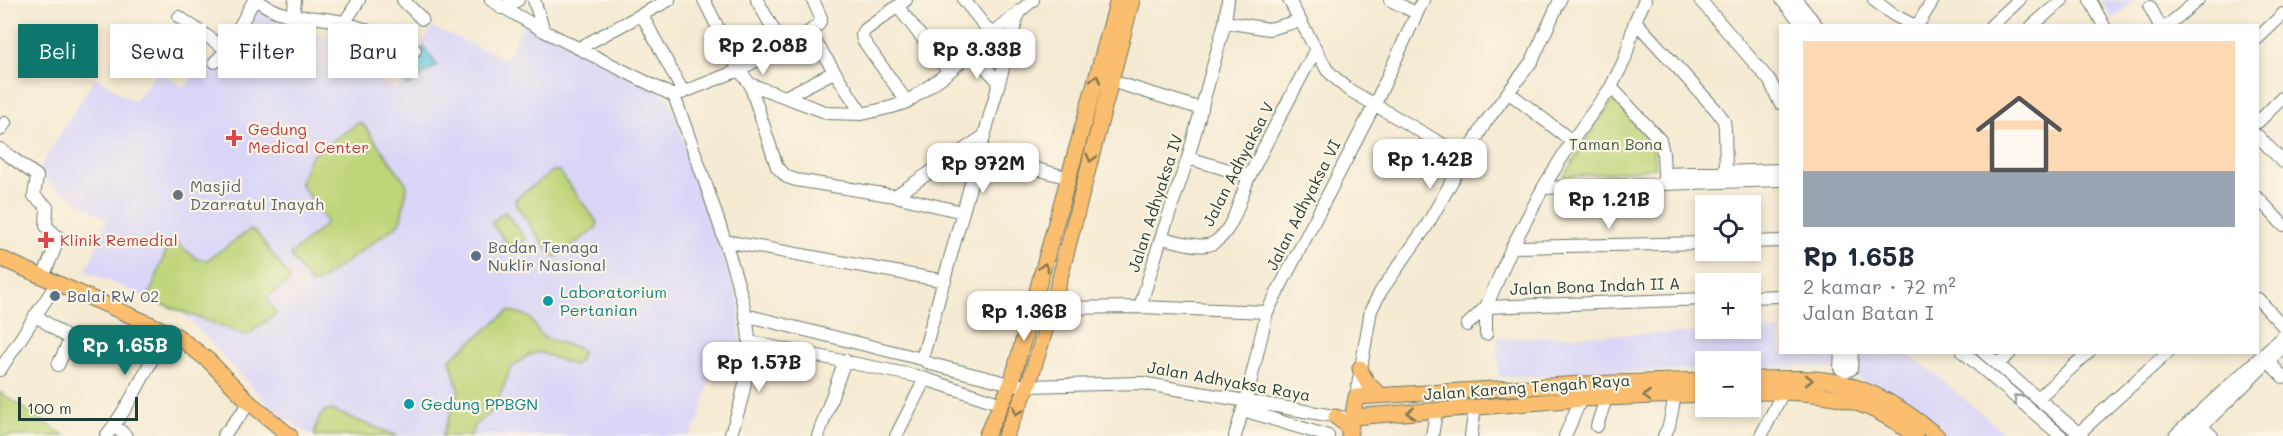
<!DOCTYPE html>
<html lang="id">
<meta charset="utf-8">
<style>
body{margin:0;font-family:Mali,sans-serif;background:#f2f2f3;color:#1f2937;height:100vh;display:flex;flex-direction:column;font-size:22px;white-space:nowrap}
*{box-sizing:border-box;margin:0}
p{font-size:20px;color:#747a83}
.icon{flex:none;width:33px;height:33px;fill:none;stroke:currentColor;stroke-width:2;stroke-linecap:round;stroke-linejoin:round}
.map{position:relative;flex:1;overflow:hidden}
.side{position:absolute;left:1779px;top:24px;width:480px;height:330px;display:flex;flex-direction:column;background:#fff;border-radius:0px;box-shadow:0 3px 9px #0003}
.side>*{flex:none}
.hud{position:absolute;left:18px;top:24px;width:570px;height:54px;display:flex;gap:12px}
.tools{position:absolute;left:1695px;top:195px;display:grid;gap:12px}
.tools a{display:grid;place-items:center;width:66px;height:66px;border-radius:0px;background:#fff;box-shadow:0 3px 9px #0003;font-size:30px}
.scale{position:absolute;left:18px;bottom:15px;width:120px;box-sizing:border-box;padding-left:6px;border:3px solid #1f3d34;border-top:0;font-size:16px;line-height:21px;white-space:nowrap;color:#1f3d34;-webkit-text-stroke:4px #fcf5e5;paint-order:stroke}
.price{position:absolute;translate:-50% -51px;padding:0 14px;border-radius:12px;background:#fff;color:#222;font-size:20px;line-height:39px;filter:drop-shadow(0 2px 3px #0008)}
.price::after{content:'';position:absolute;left:50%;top:36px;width:18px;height:14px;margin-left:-9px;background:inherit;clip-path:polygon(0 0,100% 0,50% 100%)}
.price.active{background:#0f766e;color:#fff}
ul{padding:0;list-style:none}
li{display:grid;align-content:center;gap:12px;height:318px;padding:0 24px}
li span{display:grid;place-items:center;height:186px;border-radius:0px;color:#555}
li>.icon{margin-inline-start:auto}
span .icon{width:108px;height:108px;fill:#fffc;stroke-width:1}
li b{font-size:26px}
.chip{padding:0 21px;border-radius:0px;background:#fff;box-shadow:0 3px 9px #0003;font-size:21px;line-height:54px}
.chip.active{background:#0f766e;color:#fff}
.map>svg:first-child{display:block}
.built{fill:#dad6f7}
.green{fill:#bed579;stroke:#6e8956;stroke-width:1.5}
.water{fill:#60c5dd;stroke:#408188;stroke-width:1.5}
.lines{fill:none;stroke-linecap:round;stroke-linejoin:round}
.minor-casing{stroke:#6a7a6b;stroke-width:14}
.major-casing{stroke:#6a7a6b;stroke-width:17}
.minor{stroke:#fff;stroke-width:12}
.major{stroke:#fbbd6e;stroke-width:15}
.oneway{stroke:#82774e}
.oneway2{stroke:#8f9e9a}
.health-dot{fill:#e0444e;stroke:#fcf5e5;stroke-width:2}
.worship-dot{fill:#6b7280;stroke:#fcf5e5;stroke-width:2}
.service-dot{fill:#5c6f8a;stroke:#fcf5e5;stroke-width:2}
.culture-dot{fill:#0f9aa8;stroke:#fcf5e5;stroke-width:2}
.labels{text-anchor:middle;stroke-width:4.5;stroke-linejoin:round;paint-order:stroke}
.health-label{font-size:16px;fill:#be3a42;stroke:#fcf5e5;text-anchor:start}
.park-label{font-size:16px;fill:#3f5b42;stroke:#fcf5e5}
.street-label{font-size:16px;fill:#1f3d34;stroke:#fcf5e5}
.worship-label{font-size:16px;fill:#5b616d;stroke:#fcf5e5;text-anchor:start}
.service-label{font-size:16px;fill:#4e5e75;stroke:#fcf5e5;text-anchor:start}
.culture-label{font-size:16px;fill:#0d838f;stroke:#fcf5e5;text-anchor:start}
</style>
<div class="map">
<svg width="2283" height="436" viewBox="0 0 2283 436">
<rect width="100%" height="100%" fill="#fcf5e5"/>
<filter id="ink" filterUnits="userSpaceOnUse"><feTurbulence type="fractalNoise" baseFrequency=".0167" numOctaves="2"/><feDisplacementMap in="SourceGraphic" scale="12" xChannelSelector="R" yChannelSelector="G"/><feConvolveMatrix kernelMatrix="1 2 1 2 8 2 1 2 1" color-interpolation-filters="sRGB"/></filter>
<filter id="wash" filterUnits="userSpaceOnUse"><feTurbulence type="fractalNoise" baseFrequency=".008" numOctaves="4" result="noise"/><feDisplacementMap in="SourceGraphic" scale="24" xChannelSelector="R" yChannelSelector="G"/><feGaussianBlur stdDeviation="1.35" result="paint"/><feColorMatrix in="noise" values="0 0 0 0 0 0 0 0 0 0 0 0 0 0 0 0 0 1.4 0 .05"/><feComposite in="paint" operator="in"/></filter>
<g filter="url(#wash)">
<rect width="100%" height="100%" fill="#f5ead2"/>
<path class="built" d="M2100,0H2137L2114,19Z
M254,7L336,44L370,67L396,90L432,27L506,59L525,22L649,82L670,101L739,302L740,359L716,360L698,422L690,436H312L273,410L184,314L86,271L107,220L36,174L95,77L134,102L159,71L185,88L196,71L234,40Z
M1780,330V352L1908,354L1930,370L2008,436H1947L1909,406L1850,373L1810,366L1751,368L1750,362H1706L1705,369L1499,377L1497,338Z"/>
<path class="green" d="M1613,99L1652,144L1656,168L1563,177Z
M358,123L363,124L406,183L407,189L400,223L317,283H310L292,258L291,254L325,225L326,221L300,183L310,157Z
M553,171H558L561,174L597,222V227L557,257L552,255L547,249L516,205L515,199Z
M505,212L526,239L512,250L491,223Z
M250,230L256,232L290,278L288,282L267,298L276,314L250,333L245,335L148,299L169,243L175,241L197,259L207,260Z
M509,311C539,316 527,321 544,338L578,348L582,352L579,361L573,365L539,352L527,356L511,368L494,410L475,425L471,436H442L459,392L450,359Z
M0,392L65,436H0Z
M326,410H331L398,436H315C314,427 319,416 326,410Z"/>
<path class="water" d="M424,47L437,65L408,86L402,79Z"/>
</g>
<g filter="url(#ink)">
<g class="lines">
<g class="minor-casing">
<path id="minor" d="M257,0C291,25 311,12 346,23C369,30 392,41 415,50
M403,0L422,19
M491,0L544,31L674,96C693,147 711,197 727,248C736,278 748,311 749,342C749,375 741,406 730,436
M534,0L544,31
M704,0L739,70L750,84L777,167L787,177L796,180L895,196L962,212
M757,0L782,45
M906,0L865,30L862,35L863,40L907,102
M964,0L992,35
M1289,0L1327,70L1346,88L1466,158
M1390,0L1416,13
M1700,0L1770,81L1780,103
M1782,0L1804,26
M1796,0L1817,26
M1874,0L1892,14L1915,26
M2090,0L2104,26
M898,7L949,72
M2150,7L2160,26
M501,8L518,0
M642,15L683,92
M179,17L227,50
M293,17L295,0
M1635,21L1717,111L1724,121L1725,129L1726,172
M345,22L359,0
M1225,22L1269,29L1299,21
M1917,26L1933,0
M1991,26L2019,0
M2032,26L2062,0
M2167,26L2198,0
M809,32L862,114
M2258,38L2283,14
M579,48L669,0
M972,53L999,82
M215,62L227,50L254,0
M1111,81L1202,109
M750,84L828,113L862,114L892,107L907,102L949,72L1033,0
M1611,87L1660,140L1663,153L1664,174
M1508,92L1572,141
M674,96L739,70L809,32L819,24L821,18L813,0
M787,96L834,72
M2258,122L2283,97
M0,130L5,123
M2258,136L2283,162
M0,149L37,176L34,196L47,207L46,226L59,238L43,277
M980,153L1069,178
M1188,158L1249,176
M1664,184V174L1780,170
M1543,188L1780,180
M895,196L984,136
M2258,198L2283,225
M1161,238C1176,240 1202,251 1215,242C1236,228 1240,194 1251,173C1272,131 1294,90 1316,49
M725,241L945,281
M1750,242L1780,241
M1512,247L1706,243
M1750,297L1780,296
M2258,299L2283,326
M1140,307L1161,238L1188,158L1225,22L1228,0
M1486,307L1706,299
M1486,307V334
M1052,308L1140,307L1267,312
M35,315L68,338L69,342L58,365
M745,315L922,359L931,364L1011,384L1028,386L1141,383L1345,418
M1467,325L1486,307L1512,247L1543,188L1572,141L1611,87L1625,59L1635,21L1645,0
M749,342L916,376L1002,404
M1841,352L1840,368L1845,371L1851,369L1852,352
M1963,352L2061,436
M1983,352L2082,436
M922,359L1019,11
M2269,362L2283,377
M1998,364L2011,352
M0,370L57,283
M1356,397L1371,310L1381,291L1426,227L1485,123L1532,61L1560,0
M2038,398L2089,352
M1243,410L1328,436
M114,425L126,436
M1597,426L1606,398
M2202,427L2212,436
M2079,433L2168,352
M106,436C131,405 148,366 167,330
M223,436L250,403
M818,436L845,360
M896,436L925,379
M1235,436L1248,392L1267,312L1375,104L1423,0
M1432,436L1436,412
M1471,436L1475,408
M1565,436L1581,399
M1664,436L1669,426L1675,395
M1761,436L1783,392
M2175,436L2283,336
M2192,436L2283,347"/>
</g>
<g class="major-casing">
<path id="major" d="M0,258L177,336L209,361L250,403L290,436
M1360,368C1364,380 1370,387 1381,395
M1750,379C1772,379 1794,378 1816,379C1862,382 1903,407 1937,436
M1750,392C1818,392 1859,392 1915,436
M1336,417L1344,423L1350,431
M1352,417L1581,399L1706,394
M986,436L1011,384L1118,0
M1005,436L1028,386L1052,308L1132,0
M1349,436L1356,397L1582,384L1706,380"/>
</g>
<use href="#minor" class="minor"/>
<use href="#major" class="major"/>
</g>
<defs><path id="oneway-chevron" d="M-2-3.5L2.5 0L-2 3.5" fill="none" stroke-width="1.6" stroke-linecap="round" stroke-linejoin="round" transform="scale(1.5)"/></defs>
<g class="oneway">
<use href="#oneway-chevron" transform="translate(1096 79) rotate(-75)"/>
<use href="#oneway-chevron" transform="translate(1091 158) rotate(105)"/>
<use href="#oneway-chevron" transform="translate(1044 267) rotate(-74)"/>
<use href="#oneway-chevron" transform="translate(1809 380) rotate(1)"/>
<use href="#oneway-chevron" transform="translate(1647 396) rotate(178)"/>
<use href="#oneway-chevron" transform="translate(1017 411) rotate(115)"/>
<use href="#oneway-chevron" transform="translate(1411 413) rotate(177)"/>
</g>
<use class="oneway2" href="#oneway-chevron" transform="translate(2017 398) rotate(-139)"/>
</g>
<g class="health-dot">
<path d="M231 129h6v6h6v6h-6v6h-6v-6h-6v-6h6z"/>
<path d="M43 231h6v6h6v6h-6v6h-6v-6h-6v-6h6z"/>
</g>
<circle class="worship-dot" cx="178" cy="195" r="6"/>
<g class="service-dot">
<circle cx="476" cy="256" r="6"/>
<circle cx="55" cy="296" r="6"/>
</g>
<g class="culture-dot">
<circle cx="548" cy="301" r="6"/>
<circle cx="409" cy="404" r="6"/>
</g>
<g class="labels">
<g class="health-label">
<text x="248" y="135">Gedung<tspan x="248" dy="18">Medical Center</tspan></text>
<text x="60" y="246">Klinik Remedial</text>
</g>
<g class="park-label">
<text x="1616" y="150">Taman Bona</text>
</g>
<g class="street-label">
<text transform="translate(1238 164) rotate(-63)" y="6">Jalan Adhyaksa V</text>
<text transform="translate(1155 203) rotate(-72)" y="6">Jalan Adhyaksa IV</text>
<text transform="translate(1303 205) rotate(-63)" y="6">Jalan Adhyaksa VI</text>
<text transform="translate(1595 286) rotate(-2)" y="6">Jalan Bona Indah II A</text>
<text transform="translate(1229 381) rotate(10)" y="6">Jalan Adhyaksa Raya</text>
<text transform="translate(1527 387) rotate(-4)" y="6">Jalan Karang Tengah Raya</text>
</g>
<g class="worship-label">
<text x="190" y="192">Masjid<tspan x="190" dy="18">Dzarratul Inayah</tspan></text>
</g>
<g class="service-label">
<text x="488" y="253">Badan Tenaga<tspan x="488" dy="18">Nuklir Nasional</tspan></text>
<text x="67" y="302">Balai RW 02</text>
</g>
<g class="culture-label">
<text x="560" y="298">Laboratorium<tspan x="560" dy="18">Pertanian</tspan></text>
<text x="421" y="410">Gedung PPBGN</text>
</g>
</g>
</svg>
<div class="tools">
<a><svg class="icon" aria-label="locate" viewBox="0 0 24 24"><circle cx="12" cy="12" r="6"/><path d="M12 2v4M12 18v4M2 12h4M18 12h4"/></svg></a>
<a>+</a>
<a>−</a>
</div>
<div class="scale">100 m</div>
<b class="price" style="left:763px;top:76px">Rp 2.08B</b>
<b class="price" style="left:977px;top:80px">Rp 3.33B</b>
<b class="price" style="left:1430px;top:190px">Rp 1.42B</b>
<b class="price" style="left:983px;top:194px">Rp 972M</b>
<b class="price" style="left:1609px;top:230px">Rp 1.21B</b>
<b class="price" style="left:1024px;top:342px">Rp 1.36B</b>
<b class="price active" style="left:125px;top:376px">Rp 1.65B</b>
<b class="price" style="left:759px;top:393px">Rp 1.57B</b>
<div class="hud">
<a class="chip active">Beli</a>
<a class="chip">Sewa</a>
<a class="chip">Filter</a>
<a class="chip">Baru</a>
</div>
<section class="side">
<ul>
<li><span style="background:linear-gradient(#ffd9b3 70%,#9aa5b1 0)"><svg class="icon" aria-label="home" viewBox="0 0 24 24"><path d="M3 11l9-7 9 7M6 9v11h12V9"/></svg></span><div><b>Rp 1.65B</b><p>2 kamar · 72 m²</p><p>Jalan Batan I</p></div></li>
</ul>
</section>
</div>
